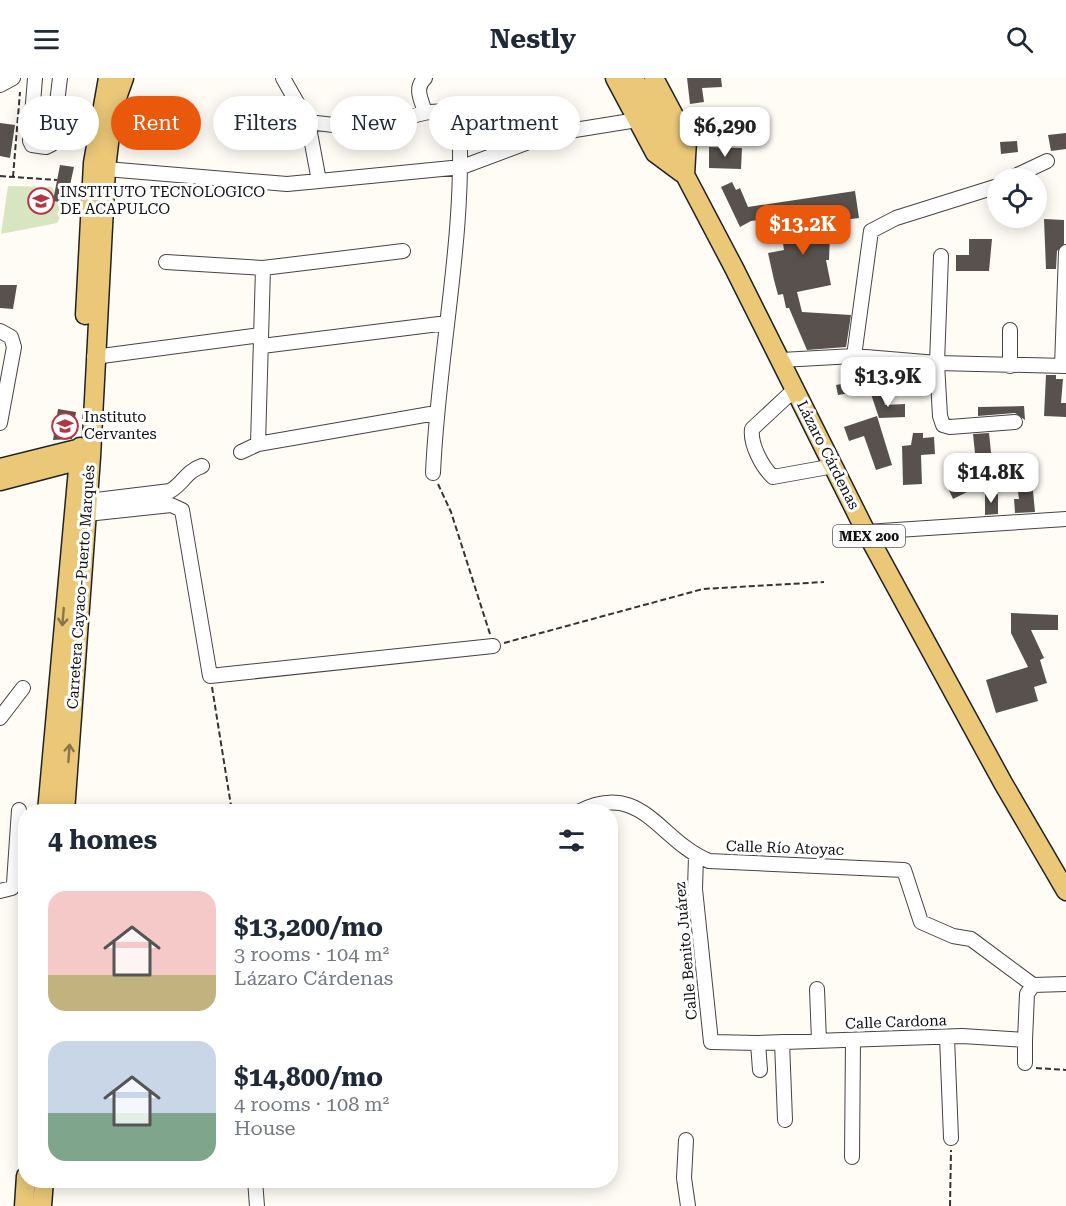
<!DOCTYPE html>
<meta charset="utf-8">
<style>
body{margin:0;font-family:"Roboto Serif",serif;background:#f2f2f3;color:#1f2937;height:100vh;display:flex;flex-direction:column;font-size:22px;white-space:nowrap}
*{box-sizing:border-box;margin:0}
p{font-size:20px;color:#747a83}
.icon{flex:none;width:33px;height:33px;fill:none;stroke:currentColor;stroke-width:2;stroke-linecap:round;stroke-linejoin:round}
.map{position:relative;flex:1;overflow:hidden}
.side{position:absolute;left:18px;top:726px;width:600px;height:384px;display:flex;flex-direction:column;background:#fff;border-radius:24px;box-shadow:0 3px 15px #0003}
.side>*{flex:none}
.guide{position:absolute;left:18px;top:18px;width:600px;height:54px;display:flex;gap:12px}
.controls{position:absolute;left:987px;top:90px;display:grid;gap:12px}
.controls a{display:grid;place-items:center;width:60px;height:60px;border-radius:50%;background:#fff;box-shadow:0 3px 15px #0003;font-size:30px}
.price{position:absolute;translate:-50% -51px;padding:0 14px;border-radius:12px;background:#fff;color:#222;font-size:20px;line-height:39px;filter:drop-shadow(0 2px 3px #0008)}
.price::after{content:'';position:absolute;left:50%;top:36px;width:18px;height:14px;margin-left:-9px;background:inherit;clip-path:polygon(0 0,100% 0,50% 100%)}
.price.current{background:#ea580c;color:#fff}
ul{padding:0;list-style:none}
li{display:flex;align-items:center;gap:18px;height:150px;padding:0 30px}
li span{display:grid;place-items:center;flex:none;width:168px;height:120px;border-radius:18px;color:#555}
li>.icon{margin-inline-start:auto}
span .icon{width:72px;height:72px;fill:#fffc;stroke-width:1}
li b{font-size:26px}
h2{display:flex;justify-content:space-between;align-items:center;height:72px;padding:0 30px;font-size:26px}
.tag{padding:0 21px;border-radius:27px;background:#fff;box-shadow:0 3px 15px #0003;font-size:21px;line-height:54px}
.tag.current{background:#ea580c;color:#fff}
header{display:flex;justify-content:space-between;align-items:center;height:78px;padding:0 30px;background:#fff;font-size:27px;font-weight:700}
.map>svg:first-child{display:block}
.green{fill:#d7e6c1}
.building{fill:#58514e}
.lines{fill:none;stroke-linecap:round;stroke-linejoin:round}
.minor-casing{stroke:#444;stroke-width:16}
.major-casing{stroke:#222;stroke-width:21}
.path{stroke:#333;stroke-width:2;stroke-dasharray:6 3;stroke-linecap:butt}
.minor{stroke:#fff;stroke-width:14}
.major{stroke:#ebc778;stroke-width:18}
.oneway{stroke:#89754a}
.labels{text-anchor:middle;stroke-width:6;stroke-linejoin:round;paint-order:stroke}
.shield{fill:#fff;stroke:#585858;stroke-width:1.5}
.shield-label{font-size:14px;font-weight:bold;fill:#111}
.poi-label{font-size:15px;fill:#111;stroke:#fff;text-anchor:start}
.street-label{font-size:15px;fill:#111;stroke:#fff}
</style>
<header><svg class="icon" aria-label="menu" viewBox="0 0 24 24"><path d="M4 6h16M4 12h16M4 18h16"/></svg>Nestly<svg class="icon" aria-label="search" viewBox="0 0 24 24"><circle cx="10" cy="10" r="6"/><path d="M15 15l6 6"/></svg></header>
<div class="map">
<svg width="1066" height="1128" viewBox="0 0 1066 1128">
<rect width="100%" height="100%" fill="#fefcf5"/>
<path class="green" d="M8,108L52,109L64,131L57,145L1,156Z"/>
<path class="building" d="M687,0H721L722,9L702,10L704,24L690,26Z
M0,45L15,47L10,80L0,78Z
M1066,55V71L1051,73L1048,57Z
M1017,63L1018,74L1001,76L1000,64Z
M709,69L742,70L741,91L709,90Z
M60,87L74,89L66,125L53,123Z
M732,104L736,112L740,110L748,129L855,113L859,140L835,143L837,154L830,156L829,182H826L831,207L797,214L802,234L851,237L846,269L807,272L789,230H786L783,216L778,217L774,202L768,175L784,172L779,139L751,143L740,149L721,109Z
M1044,141L1064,142V166L1057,173L1056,191H1046Z
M969,161H992L989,193H956V177H969Z
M0,207H17L13,231L0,230Z
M1046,297H1056V301H1063L1061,325H1066V339L1044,338Z
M874,300L876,310L838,317L836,307Z
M880,313L885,327L905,326V339L879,340L871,316Z
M1024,328L1025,342L1015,335L978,338V329Z
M58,331L76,334L72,361L53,362Z
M877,338L892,387L876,392L864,358L849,363L844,349Z
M913,355H923V360L934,359L935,376L921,377L922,406L903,407L902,368L911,367Z
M989,355L992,384L976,385L973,356Z
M958,395L967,414L953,421L944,401Z
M1033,413L1035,434L1015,435L1014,421H1019L1018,414Z
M985,416H998V436L985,437Z
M1011,535L1058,537V552H1031L1044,580L1040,582L1047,605L1034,609L1038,623L996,635L986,602L1028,589L1011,555Z"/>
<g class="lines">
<g class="minor-casing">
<path id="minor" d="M35,0L30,63L32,67L46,69L52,66L60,0
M283,0L308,44L319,103
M0,7L13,0
M425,34C421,21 414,10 425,0
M308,44C327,46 349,50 369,49C399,47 431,23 459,39C466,158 438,276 433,395
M106,91L287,106L319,103L462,89L550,56L637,42
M1011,100L1047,83
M941,178L937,285L940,338L943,347L950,349L1015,344
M166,184L263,190L403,173
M1010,252V288
M0,253L11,259L14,269L0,345
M262,268L447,245
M854,278L871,153L896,140L998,108
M94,279L261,257
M781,282L854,278L937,285L1066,288
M1062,288L1066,174
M795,311L752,351C750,366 762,389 773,399L834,388
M258,366L263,190
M241,374L258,366L436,335
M88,423L170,413C183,406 186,393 202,388
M87,436L171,427L182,432L210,598L493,568
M866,454L1066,441
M0,640L23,610
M578,734C642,701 659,763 709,783L904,792L921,844L953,858L971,861L1033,907L1066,906
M696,778L695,811L711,964L758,965L962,958L1025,962L1027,916L1033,907
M0,813L12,810L14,805L19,732
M817,911L819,963
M947,959L951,1060
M782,964L785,1042
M758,965L760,992
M1025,985V962
M686,1062L684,1100L688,1128
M852,1079L853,962
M255,1102L257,1128"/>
</g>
<g class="major-casing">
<path id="major" d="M615,0L655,75L682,95
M634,0L734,190L866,454L1003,705L1066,813
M654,0L687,62L685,97
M85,237L93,85L108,0
M0,390L77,371
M0,403L88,380
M47,734L80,369
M65,734L91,379L106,91L113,31L124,0
M24,1128L26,1098
M42,1128L44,1102"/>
</g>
<path class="path" d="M0,98L57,102
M13,99L20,14
M438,406L451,434L490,556
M504,565L703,511L824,504
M212,609L232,734
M1036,990L1066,992
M950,1128L951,1072"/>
<use href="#minor" class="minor"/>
<use href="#major" class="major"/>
</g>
<defs><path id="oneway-shaft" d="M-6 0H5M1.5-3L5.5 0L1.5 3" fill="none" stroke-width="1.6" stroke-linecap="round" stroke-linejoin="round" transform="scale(1.5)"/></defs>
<g class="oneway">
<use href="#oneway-shaft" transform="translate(63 539) rotate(95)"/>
<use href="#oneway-shaft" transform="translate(69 675) rotate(-86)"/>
</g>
<defs>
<g id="school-ring" transform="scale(1.35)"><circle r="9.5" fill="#fff" stroke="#b43544" stroke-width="1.5"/><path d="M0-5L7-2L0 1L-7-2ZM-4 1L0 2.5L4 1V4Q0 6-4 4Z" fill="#b43544"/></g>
</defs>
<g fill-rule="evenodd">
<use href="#school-ring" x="41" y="123"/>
<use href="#school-ring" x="65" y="348"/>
</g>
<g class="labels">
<rect class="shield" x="833" y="447" width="72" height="22" rx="4.5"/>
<g class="shield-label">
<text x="869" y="463">MEX 200</text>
</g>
<g class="poi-label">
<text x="60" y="119">INSTITUTO TECNOLOGICO<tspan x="60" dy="17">DE ACAPULCO</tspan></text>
<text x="84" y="344">Instituto<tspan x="84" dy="17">Cervantes</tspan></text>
</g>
<g class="street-label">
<text transform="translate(828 377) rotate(63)" y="5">Lázaro Cárdenas</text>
<text transform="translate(81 509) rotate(-86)" y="5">Carretera Cayaco-Puerto Marqués</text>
<text transform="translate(785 770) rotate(2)" y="5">Calle Río Atoyac</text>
<text transform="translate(686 873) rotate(-95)" y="5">Calle Benito Juárez</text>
<text transform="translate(896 944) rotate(-2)" y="5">Calle Cardona</text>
</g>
</g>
</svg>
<div class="controls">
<a><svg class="icon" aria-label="locate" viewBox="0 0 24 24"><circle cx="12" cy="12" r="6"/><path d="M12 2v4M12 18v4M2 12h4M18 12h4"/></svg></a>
</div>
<b class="price" style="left:725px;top:80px">$6,290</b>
<b class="price current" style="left:803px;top:178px">$13.2K</b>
<b class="price" style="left:888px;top:330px">$13.9K</b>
<b class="price" style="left:991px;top:426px">$14.8K</b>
<div class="guide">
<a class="tag">Buy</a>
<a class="tag current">Rent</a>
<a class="tag">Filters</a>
<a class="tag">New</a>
<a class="tag">Apartment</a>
</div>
<section class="side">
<h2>4 homes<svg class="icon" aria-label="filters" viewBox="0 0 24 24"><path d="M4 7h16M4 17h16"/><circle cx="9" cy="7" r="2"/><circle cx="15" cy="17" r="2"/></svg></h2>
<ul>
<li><span style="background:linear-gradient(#f6c9c9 70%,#c2b280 0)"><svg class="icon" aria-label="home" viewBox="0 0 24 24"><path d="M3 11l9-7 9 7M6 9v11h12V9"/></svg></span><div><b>$13,200/mo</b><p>3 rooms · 104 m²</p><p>Lázaro Cárdenas</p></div></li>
<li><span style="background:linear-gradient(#c9d6e8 60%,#7fa58c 0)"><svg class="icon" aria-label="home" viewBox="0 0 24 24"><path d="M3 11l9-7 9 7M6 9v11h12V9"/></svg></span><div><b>$14,800/mo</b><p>4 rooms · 108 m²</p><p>House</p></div></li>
</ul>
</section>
</div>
